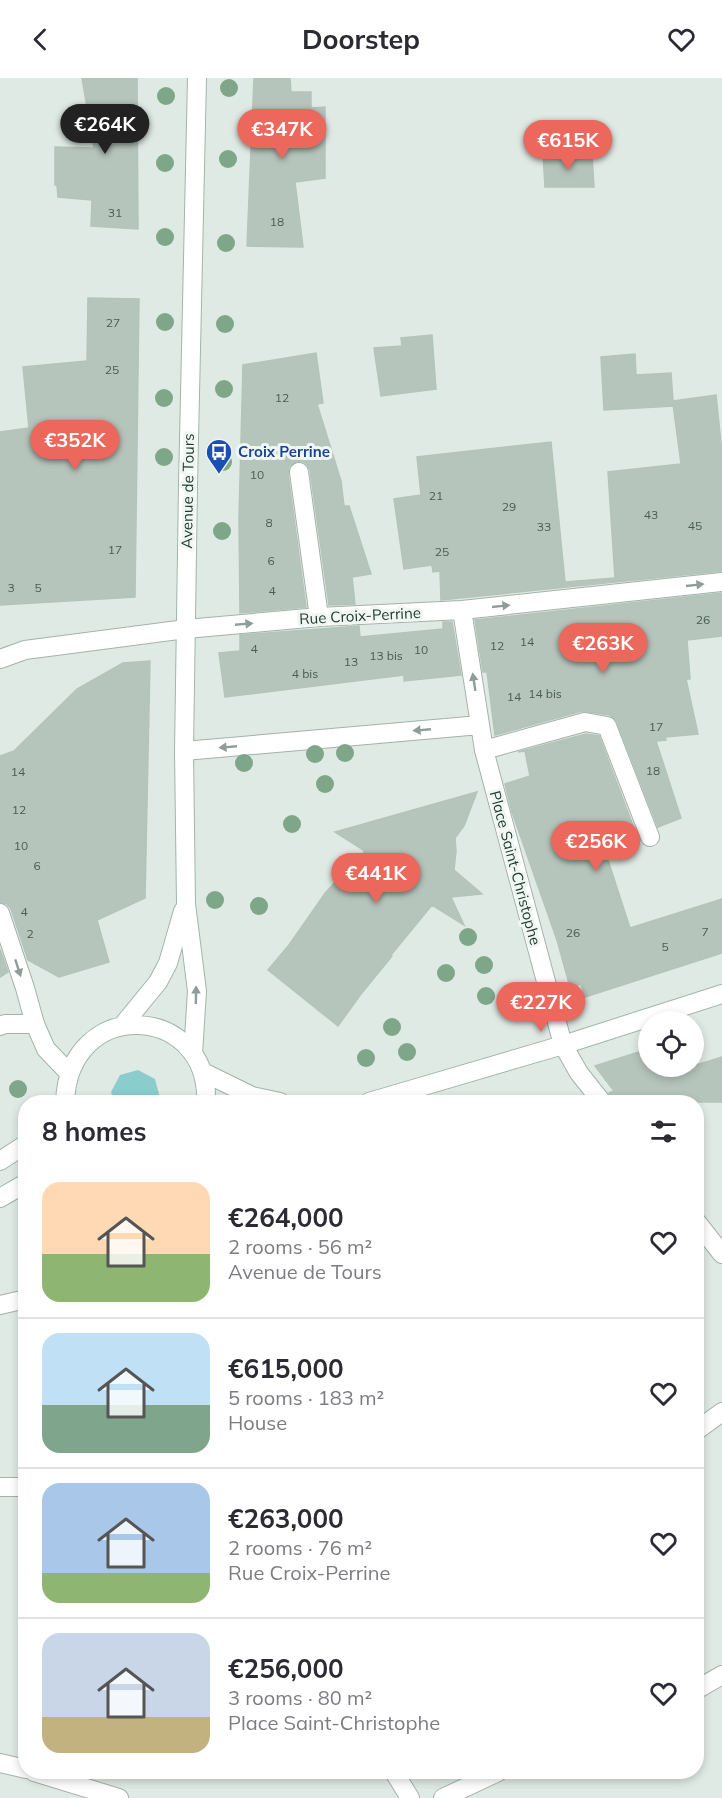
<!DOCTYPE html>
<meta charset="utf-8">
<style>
body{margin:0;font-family:Mulish,sans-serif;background:#f2f2f3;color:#2b2b33;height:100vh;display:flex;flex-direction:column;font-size:22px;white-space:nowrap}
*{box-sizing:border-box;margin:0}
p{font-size:20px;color:#7c7c81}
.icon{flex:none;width:33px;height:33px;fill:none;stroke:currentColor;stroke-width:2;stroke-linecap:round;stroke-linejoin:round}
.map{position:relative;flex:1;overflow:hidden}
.panel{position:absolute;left:18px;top:1017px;width:686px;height:684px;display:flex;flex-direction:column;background:#fff;border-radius:24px;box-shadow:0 3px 9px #0003}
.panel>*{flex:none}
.buttons{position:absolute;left:638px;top:933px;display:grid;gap:12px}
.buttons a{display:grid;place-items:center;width:66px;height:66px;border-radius:50%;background:#fff;box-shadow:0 3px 9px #0003;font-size:30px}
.price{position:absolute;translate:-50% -51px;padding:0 14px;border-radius:21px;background:#ec685d;color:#fff;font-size:20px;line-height:39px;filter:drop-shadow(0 2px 3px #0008)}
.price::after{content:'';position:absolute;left:50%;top:36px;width:18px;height:14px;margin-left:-9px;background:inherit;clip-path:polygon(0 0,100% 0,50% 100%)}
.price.selected{background:#222;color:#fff}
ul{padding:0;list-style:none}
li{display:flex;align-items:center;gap:18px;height:150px;padding:0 24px}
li+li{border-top:2px solid #e1e1e2}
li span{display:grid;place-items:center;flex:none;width:168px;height:120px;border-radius:18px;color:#555}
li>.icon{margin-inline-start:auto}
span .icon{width:72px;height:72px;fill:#fffc;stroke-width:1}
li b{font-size:26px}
h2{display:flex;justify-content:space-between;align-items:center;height:72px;padding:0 24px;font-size:26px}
header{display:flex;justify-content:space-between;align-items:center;height:78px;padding:0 24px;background:#fff;font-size:27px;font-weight:700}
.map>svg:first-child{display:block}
.water{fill:#8acdcc}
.building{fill:#b6c5bc;stroke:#b3c4ba;stroke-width:1.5}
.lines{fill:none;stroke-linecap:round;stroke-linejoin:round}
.lane-casing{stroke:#a3b2aa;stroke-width:20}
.street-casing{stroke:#a3b2aa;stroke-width:20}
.secondary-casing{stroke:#a0b6aa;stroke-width:20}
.lane{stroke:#fff;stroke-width:18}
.street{stroke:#fff;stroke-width:18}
.secondary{stroke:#fff;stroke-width:18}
.tree{fill:#7ea688}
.oneway{fill:#909c97}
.labels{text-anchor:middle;stroke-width:6;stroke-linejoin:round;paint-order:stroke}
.number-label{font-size:12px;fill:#475d52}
.transit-label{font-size:15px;font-weight:bold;fill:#164399;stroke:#f0f7f3;text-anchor:start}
.street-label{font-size:15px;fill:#223a2f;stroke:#f0f7f3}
</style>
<header><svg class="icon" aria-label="back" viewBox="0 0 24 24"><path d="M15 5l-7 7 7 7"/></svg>Doorstep<svg class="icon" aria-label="heart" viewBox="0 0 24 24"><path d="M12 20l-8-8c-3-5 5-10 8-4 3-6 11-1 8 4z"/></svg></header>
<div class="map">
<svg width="722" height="1720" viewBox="0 0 722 1720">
<rect width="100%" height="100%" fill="#e0eae4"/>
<path class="water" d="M138,992L155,1001L160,1020L157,1024H114L111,1014L120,997Z"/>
<path class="building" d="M82,0H137L138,151L91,148L92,122L58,119L57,107H55V69L94,70Z
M254,0H290L291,14H311V30L325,29V100L295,104L303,169L247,168Z
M543,76L592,77L594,109H545Z
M88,220L139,221L135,519L0,527V354L29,350L23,289L87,283Z
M432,257L436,311L381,318L374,270L402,268L401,260Z
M316,275L323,325L317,326L341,403L344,428H349L371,496L352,499L355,526L329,527L310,392L308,388L304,384L297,383L289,389L288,396L306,529L240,535L239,440L243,287Z
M635,276L636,297L671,295L673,323L716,317L722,375V493L441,522L440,493L433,494L432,487L404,491L394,421L421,417L417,379L551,364L565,504L615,500L608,394L681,386L673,326V328L604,332L601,279Z
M722,515V558L687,562L690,601H686L698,656L665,659L666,662L656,663L681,740L658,749L617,644L610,637L582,633L495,657L487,594H483L475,542Z
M443,544H452L461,597L404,603V597L225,619L219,575L240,573V557L359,548L360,559L443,551Z
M150,583L145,820L97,842L109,884L59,899L28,882L11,831L7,826L0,824V678L14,673L77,611L123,585Z
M586,656L599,658L637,758L608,770L611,778L607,779L630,850L722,821V875L585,919L581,906L570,909L557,862L512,734L505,706L530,698L525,673L518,674Z
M477,714L464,748L455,760L456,773L454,792L482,816L451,819L464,847L432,827L391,877L392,878L361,916L338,948L268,892L289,867L326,814L365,773L335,754Z
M0,871L8,894L0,899Z
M648,971V988H679L680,992L722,979V1024H613L609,1015L614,1013L595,988Z"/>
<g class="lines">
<g class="lane-casing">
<path id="lane" d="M299,394L319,539
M484,672L585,644L607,648L650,759
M696,1353L722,1334"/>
</g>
<g class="street-casing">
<path id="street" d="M462,532L484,672L563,967L579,995L602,1024
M0,581L25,572L186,551L319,539L462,532L722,504
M184,673L480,647
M0,948L5,946H35
M696,1143L722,1176
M0,1227L26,1221
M0,1409H26
M696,1612L722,1597
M0,1685L26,1691
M34,1694L119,1720
M394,1694L410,1720
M443,1720L498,1694"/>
</g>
<g class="secondary-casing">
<path id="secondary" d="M0,835L25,910L35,946L46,971L69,995
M122,948L158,904L168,885L183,833
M193,976L197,913L186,826L184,673L188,407L197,0
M203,994L252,1018L280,1024
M65,1024C69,917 210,926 206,1024
M369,1024L563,967L722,916
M0,1083L26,1066
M0,1120L26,1105"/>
</g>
<use href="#lane" class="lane"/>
<use href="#street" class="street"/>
<use href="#secondary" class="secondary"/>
</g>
<g class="tree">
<circle cx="229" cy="10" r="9"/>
<circle cx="166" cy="18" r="9"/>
<circle cx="228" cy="81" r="9"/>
<circle cx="165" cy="85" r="9"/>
<circle cx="165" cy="159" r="9"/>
<circle cx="226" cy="165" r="9"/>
<circle cx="165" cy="244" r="9"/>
<circle cx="225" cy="246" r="9"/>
<circle cx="224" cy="311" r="9"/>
<circle cx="164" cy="320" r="9"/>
<circle cx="164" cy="379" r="9"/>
<circle cx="223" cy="384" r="9"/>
<circle cx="222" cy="453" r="9"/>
<circle cx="345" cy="675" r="9"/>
<circle cx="315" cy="676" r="9"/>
<circle cx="244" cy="685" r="9"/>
<circle cx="325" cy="706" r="9"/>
<circle cx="292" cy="746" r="9"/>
<circle cx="215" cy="822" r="9"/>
<circle cx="259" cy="828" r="9"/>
<circle cx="468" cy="859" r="9"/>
<circle cx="484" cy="887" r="9"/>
<circle cx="446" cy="895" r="9"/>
<circle cx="486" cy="918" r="9"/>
<circle cx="392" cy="949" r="9"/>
<circle cx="407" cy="974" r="9"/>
<circle cx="366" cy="980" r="9"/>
<circle cx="18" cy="1011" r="9"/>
</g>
<defs><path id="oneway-solid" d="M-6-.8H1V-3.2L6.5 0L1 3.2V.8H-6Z" transform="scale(1.5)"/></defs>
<g class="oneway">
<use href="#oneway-solid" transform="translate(695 507) rotate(-6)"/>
<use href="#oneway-solid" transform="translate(501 528) rotate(-6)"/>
<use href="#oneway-solid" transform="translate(244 546) rotate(-5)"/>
<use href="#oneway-solid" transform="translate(474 604) rotate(-99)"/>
<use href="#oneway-solid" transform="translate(422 652) rotate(175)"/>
<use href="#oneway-solid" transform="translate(228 669) rotate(175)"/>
<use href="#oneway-solid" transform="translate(18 890) rotate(72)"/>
<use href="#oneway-solid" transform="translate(196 917) rotate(-89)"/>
</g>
<defs>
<g id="bus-pin" transform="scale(1.35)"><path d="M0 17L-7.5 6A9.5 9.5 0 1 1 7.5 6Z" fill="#1a4fb4" stroke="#f0f7f3"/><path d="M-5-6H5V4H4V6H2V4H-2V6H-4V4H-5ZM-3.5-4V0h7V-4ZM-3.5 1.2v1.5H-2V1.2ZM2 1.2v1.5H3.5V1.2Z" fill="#fff"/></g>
</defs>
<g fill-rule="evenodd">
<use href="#bus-pin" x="219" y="374"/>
</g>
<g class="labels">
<g class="number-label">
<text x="115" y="139">31</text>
<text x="277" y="148">18</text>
<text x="113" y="249">27</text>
<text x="112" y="296">25</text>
<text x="282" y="324">12</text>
<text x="257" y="401">10</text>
<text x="436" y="422">21</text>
<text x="509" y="433">29</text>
<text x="651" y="441">43</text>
<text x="269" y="449">8</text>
<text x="695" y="452">45</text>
<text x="544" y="453">33</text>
<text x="115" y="476">17</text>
<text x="442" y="478">25</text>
<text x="271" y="487">6</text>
<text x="11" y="514">3</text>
<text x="38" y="514">5</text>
<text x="272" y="517">4</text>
<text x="703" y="546">26</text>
<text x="527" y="568">14</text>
<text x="497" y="572">12</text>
<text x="254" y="575">4</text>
<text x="421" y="576">10</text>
<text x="386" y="582">13 bis</text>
<text x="351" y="588">13</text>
<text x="305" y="600">4 bis</text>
<text x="545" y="620">14 bis</text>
<text x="514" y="623">14</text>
<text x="656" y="653">17</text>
<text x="653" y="697">18</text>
<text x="18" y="698">14</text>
<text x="19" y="736">12</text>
<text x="21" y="772">10</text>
<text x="37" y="792">6</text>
<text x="24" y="838">4</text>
<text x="705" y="858">7</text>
<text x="573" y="859">26</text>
<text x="30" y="860">2</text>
<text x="665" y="873">5</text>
</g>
<g class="transit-label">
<text x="238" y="379">Croix Perrine</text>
</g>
<g class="street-label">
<text transform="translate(188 413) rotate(-89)" y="5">Avenue de Tours</text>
<text transform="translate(360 538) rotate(-3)" y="5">Rue Croix-Perrine</text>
<text transform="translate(515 790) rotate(75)" y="5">Place Saint-Christophe</text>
</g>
</g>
</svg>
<div class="buttons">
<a><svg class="icon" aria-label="locate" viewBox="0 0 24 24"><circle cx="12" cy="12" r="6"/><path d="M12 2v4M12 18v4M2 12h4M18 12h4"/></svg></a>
</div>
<b class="price selected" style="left:105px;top:77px">€264K</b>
<b class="price" style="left:282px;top:82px">€347K</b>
<b class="price" style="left:568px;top:93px">€615K</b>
<b class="price" style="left:75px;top:393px">€352K</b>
<b class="price" style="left:603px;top:596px">€263K</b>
<b class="price" style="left:596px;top:794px">€256K</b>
<b class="price" style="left:376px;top:826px">€441K</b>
<b class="price" style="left:541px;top:955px">€227K</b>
<section class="panel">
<h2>8 homes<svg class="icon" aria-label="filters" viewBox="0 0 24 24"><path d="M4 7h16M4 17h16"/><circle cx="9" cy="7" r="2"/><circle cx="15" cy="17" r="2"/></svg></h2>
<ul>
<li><span style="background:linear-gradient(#ffd9b3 60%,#8fb573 0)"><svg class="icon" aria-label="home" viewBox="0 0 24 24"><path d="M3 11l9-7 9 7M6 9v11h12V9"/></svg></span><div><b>€264,000</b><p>2 rooms · 56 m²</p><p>Avenue de Tours</p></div><svg class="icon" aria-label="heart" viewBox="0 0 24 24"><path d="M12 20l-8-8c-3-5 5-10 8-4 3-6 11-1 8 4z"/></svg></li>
<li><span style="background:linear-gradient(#bfe0f5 60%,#7fa58c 0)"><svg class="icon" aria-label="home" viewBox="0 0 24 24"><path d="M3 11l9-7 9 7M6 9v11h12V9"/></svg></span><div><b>€615,000</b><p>5 rooms · 183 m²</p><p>House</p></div><svg class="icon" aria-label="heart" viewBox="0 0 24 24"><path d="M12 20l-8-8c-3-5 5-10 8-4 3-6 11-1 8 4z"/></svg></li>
<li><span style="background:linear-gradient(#a9c7e8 75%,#8fb573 0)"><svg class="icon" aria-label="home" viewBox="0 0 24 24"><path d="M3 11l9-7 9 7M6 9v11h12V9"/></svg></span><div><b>€263,000</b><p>2 rooms · 76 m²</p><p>Rue Croix-Perrine</p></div><svg class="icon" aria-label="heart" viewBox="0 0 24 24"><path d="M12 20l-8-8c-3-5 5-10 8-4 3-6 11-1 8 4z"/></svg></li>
<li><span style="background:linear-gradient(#c9d6e8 70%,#c2b280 0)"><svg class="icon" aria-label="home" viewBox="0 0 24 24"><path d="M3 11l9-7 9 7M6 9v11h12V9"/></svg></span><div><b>€256,000</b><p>3 rooms · 80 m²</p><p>Place Saint-Christophe</p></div><svg class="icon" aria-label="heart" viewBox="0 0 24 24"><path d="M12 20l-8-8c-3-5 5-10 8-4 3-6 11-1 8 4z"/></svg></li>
</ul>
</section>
</div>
